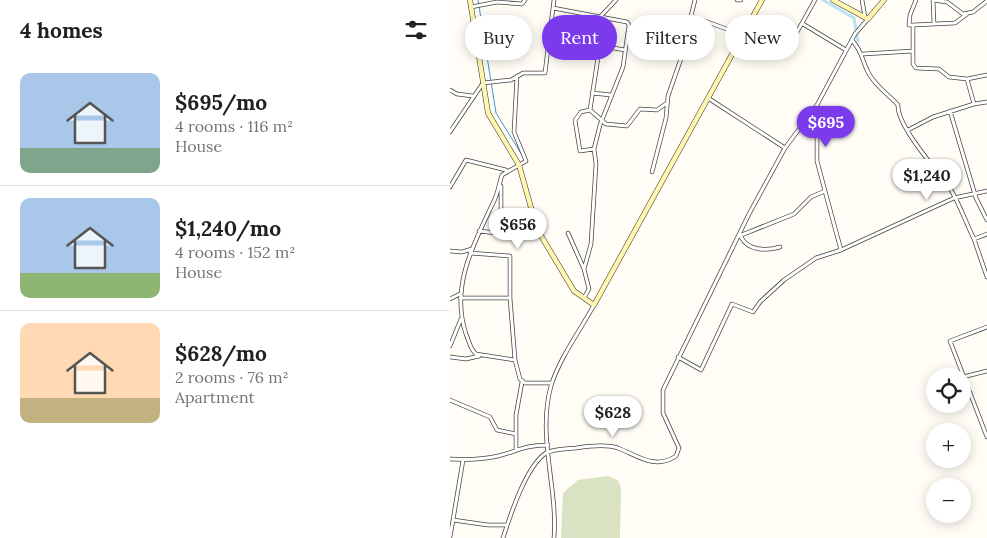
<!DOCTYPE html>
<meta charset="utf-8">
<style>
body{margin:0;font-family:Lora,serif;background:#f6f6f6;color:#202124;height:100vh;display:flex;flex-direction:column;font-size:19px;white-space:nowrap}
*{box-sizing:border-box;margin:0}
p{font-size:16px;color:#757577}
.icon{flex:none;width:28px;height:28px;fill:none;stroke:currentColor;stroke-width:2;stroke-linecap:round;stroke-linejoin:round}
.map{position:relative;flex:1;overflow:hidden}
.side{display:flex;flex-direction:column;background:#fff;width:450px}
.side>*{flex:none}
.guide{position:absolute;left:15px;top:15px;width:446px;height:45px;display:flex;gap:10px}
.buttons{position:absolute;left:476px;top:368px;display:grid;gap:10px}
.buttons a{display:grid;place-items:center;width:45px;height:45px;border-radius:50%;background:#fff;box-shadow:0 2px 12px #0003;font-size:25px}
.price{position:absolute;translate:-50% -42px;padding:0 11px;border-radius:18px;background:#fff;color:#222;font-size:16px;line-height:32px;filter:drop-shadow(0 1px 2px #0008)}
.price::after{content:'';position:absolute;left:50%;top:30px;width:15px;height:11px;margin-left:-8px;background:inherit;clip-path:polygon(0 0,100% 0,50% 100%)}
.price.current{background:#7c3aed;color:#fff}
ul{padding:0;list-style:none}
li{display:flex;align-items:center;gap:15px;height:125px;padding:0 20px}
li+li{border-top:1px solid #e0e0e0}
li span{display:grid;place-items:center;flex:none;width:140px;height:100px;border-radius:10px;color:#555}
li>.icon{margin-inline-start:auto}
span .icon{width:60px;height:60px;fill:#fffc;stroke-width:1}
li b{font-size:21px}
h2{display:flex;justify-content:space-between;align-items:center;height:60px;padding:0 20px;font-size:21px}
.chip{padding:0 18px;border-radius:22px;background:#fff;box-shadow:0 2px 12px #0003;font-size:18px;line-height:45px}
.chip.current{background:#7c3aed;color:#fff}
main{display:flex;flex:1;min-height:0}
.map>svg:first-child{display:block}
.cemetery{fill:#d9e3c4}
.lines{fill:none;stroke-linecap:round;stroke-linejoin:round}
.stream{stroke:#3f96cf;stroke-width:1}
.canal{stroke:#b9e0f7;stroke-width:3}
.street-casing{stroke:#444;stroke-width:4.5}
.secondary-casing{stroke:#333;stroke-width:5.5}
.street{stroke:#fff;stroke-width:3}
.secondary{stroke:#fff6b0;stroke-width:4.5}
</style>
<main>
<section class="side">
<h2>4 homes<svg class="icon" aria-label="filters" viewBox="0 0 24 24"><path d="M4 7h16M4 17h16"/><circle cx="9" cy="7" r="2"/><circle cx="15" cy="17" r="2"/></svg></h2>
<ul>
<li><span style="background:linear-gradient(#a9c7e8 75%,#7fa58c 0)"><svg class="icon" aria-label="home" viewBox="0 0 24 24"><path d="M3 11l9-7 9 7M6 9v11h12V9"/></svg></span><div><b>$695/mo</b><p>4 rooms · 116 m²</p><p>House</p></div></li>
<li><span style="background:linear-gradient(#a9c7e8 75%,#8fb573 0)"><svg class="icon" aria-label="home" viewBox="0 0 24 24"><path d="M3 11l9-7 9 7M6 9v11h12V9"/></svg></span><div><b>$1,240/mo</b><p>4 rooms · 152 m²</p><p>House</p></div></li>
<li><span style="background:linear-gradient(#ffd9b3 75%,#c2b280 0)"><svg class="icon" aria-label="home" viewBox="0 0 24 24"><path d="M3 11l9-7 9 7M6 9v11h12V9"/></svg></span><div><b>$628/mo</b><p>2 rooms · 76 m²</p><p>Apartment</p></div></li>
</ul>
</section>
<div class="map">
<svg width="537" height="538" viewBox="0 0 537 538">
<rect width="100%" height="100%" fill="#fffdf5"/>
<path class="cemetery" d="M158,476L168,480L171,488L170,538H111L113,493L128,480Z"/>
<g class="lines">
<path class="stream" d="M28,0L46,113L72,155"/>
<path class="canal" d="M373,0L404,18L408,41"/>
<g class="street-casing">
<path id="street" d="M287,0H291
M412,0L415,17
M483,0L484,24L463,25V64L466,68L489,69L499,77L517,79
M483,0L497,2L513,14L523,12L537,1
M21,7L47,2L72,4L75,0
M103,8L177,22L179,25L173,67L150,125L144,149L146,164L141,244L134,269L139,289L134,298
M241,16L245,0
M150,17L166,0
M302,19L342,41L365,0
M353,24L396,50
M484,24L505,23L517,14
M463,25H459L460,15L466,0
M100,37L175,50
M402,40C413,53 411,58 418,72C425,86 438,94 448,105C447,127 488,171 501,190C510,205 516,223 524,239L537,234
M413,54L463,51
M67,76L64,132L76,161L52,175C49,184 48,193 44,201C24,243 0,286 16,334C19,341 20,349 26,354L65,360L70,379L75,383H102
M0,90L7,94L23,96
M142,93L161,95
M258,98L335,148
M524,104L537,102
M367,106V161L375,191
M140,110L154,18
M500,111L526,198L537,220
M458,130L483,117L524,104L517,79L537,75
M0,132L33,83L61,80L73,73H95L104,0
M144,149L130,151L125,120L131,112L140,110L156,124L177,126L190,109L207,110L217,103
M202,172L216,118L218,96L235,47L241,16L293,35
M0,187L16,160L56,170
M29,231L46,233L51,230V186
M118,233L134,269
M289,236L344,214L361,197L375,191L391,250
M291,237C298,251 317,251 330,247
M524,239L537,277
M0,251L12,252L22,249
M20,253L60,256V298
M10,298H60L65,360
M0,299L10,294
M537,327L500,341L537,437
M0,346L11,319
M0,357L16,359L29,356
M228,357L251,370L282,304L303,312L310,302L334,280L366,258L391,250L504,198L537,191
M513,377L537,371
M0,400L40,417L47,430L66,434
M66,450V415L72,382
M0,459C17,460 31,460 48,456C68,451 75,445 98,445
M3,520L13,460
M0,537L3,520L38,525H57
M53,538C60,516 76,466 96,453C104,449 117,449 126,448C139,446 156,444 168,448C188,456 205,470 226,456L229,448L213,413V390L299,214L335,148L367,105L405,34L418,19
M104,538C108,488 87,436 101,386C109,359 131,329 144,305"/>
</g>
<g class="secondary-casing">
<path id="secondary" d="M20,0L38,113L69,165L87,229L124,291L144,305L312,0
M383,0L418,19L434,0"/>
</g>
<use href="#street" class="street"/>
<use href="#secondary" class="secondary"/>
</g>
</svg>
<div class="buttons">
<a><svg class="icon" aria-label="locate" viewBox="0 0 24 24"><circle cx="12" cy="12" r="6"/><path d="M12 2v4M12 18v4M2 12h4M18 12h4"/></svg></a>
<a>+</a>
<a>−</a>
</div>
<b class="price current" style="left:376px;top:148px">$695</b>
<b class="price" style="left:477px;top:201px">$1,240</b>
<b class="price" style="left:68px;top:250px">$656</b>
<b class="price" style="left:163px;top:438px">$628</b>
<div class="guide">
<a class="chip">Buy</a>
<a class="chip current">Rent</a>
<a class="chip">Filters</a>
<a class="chip">New</a>
</div>
</div>
</main>
